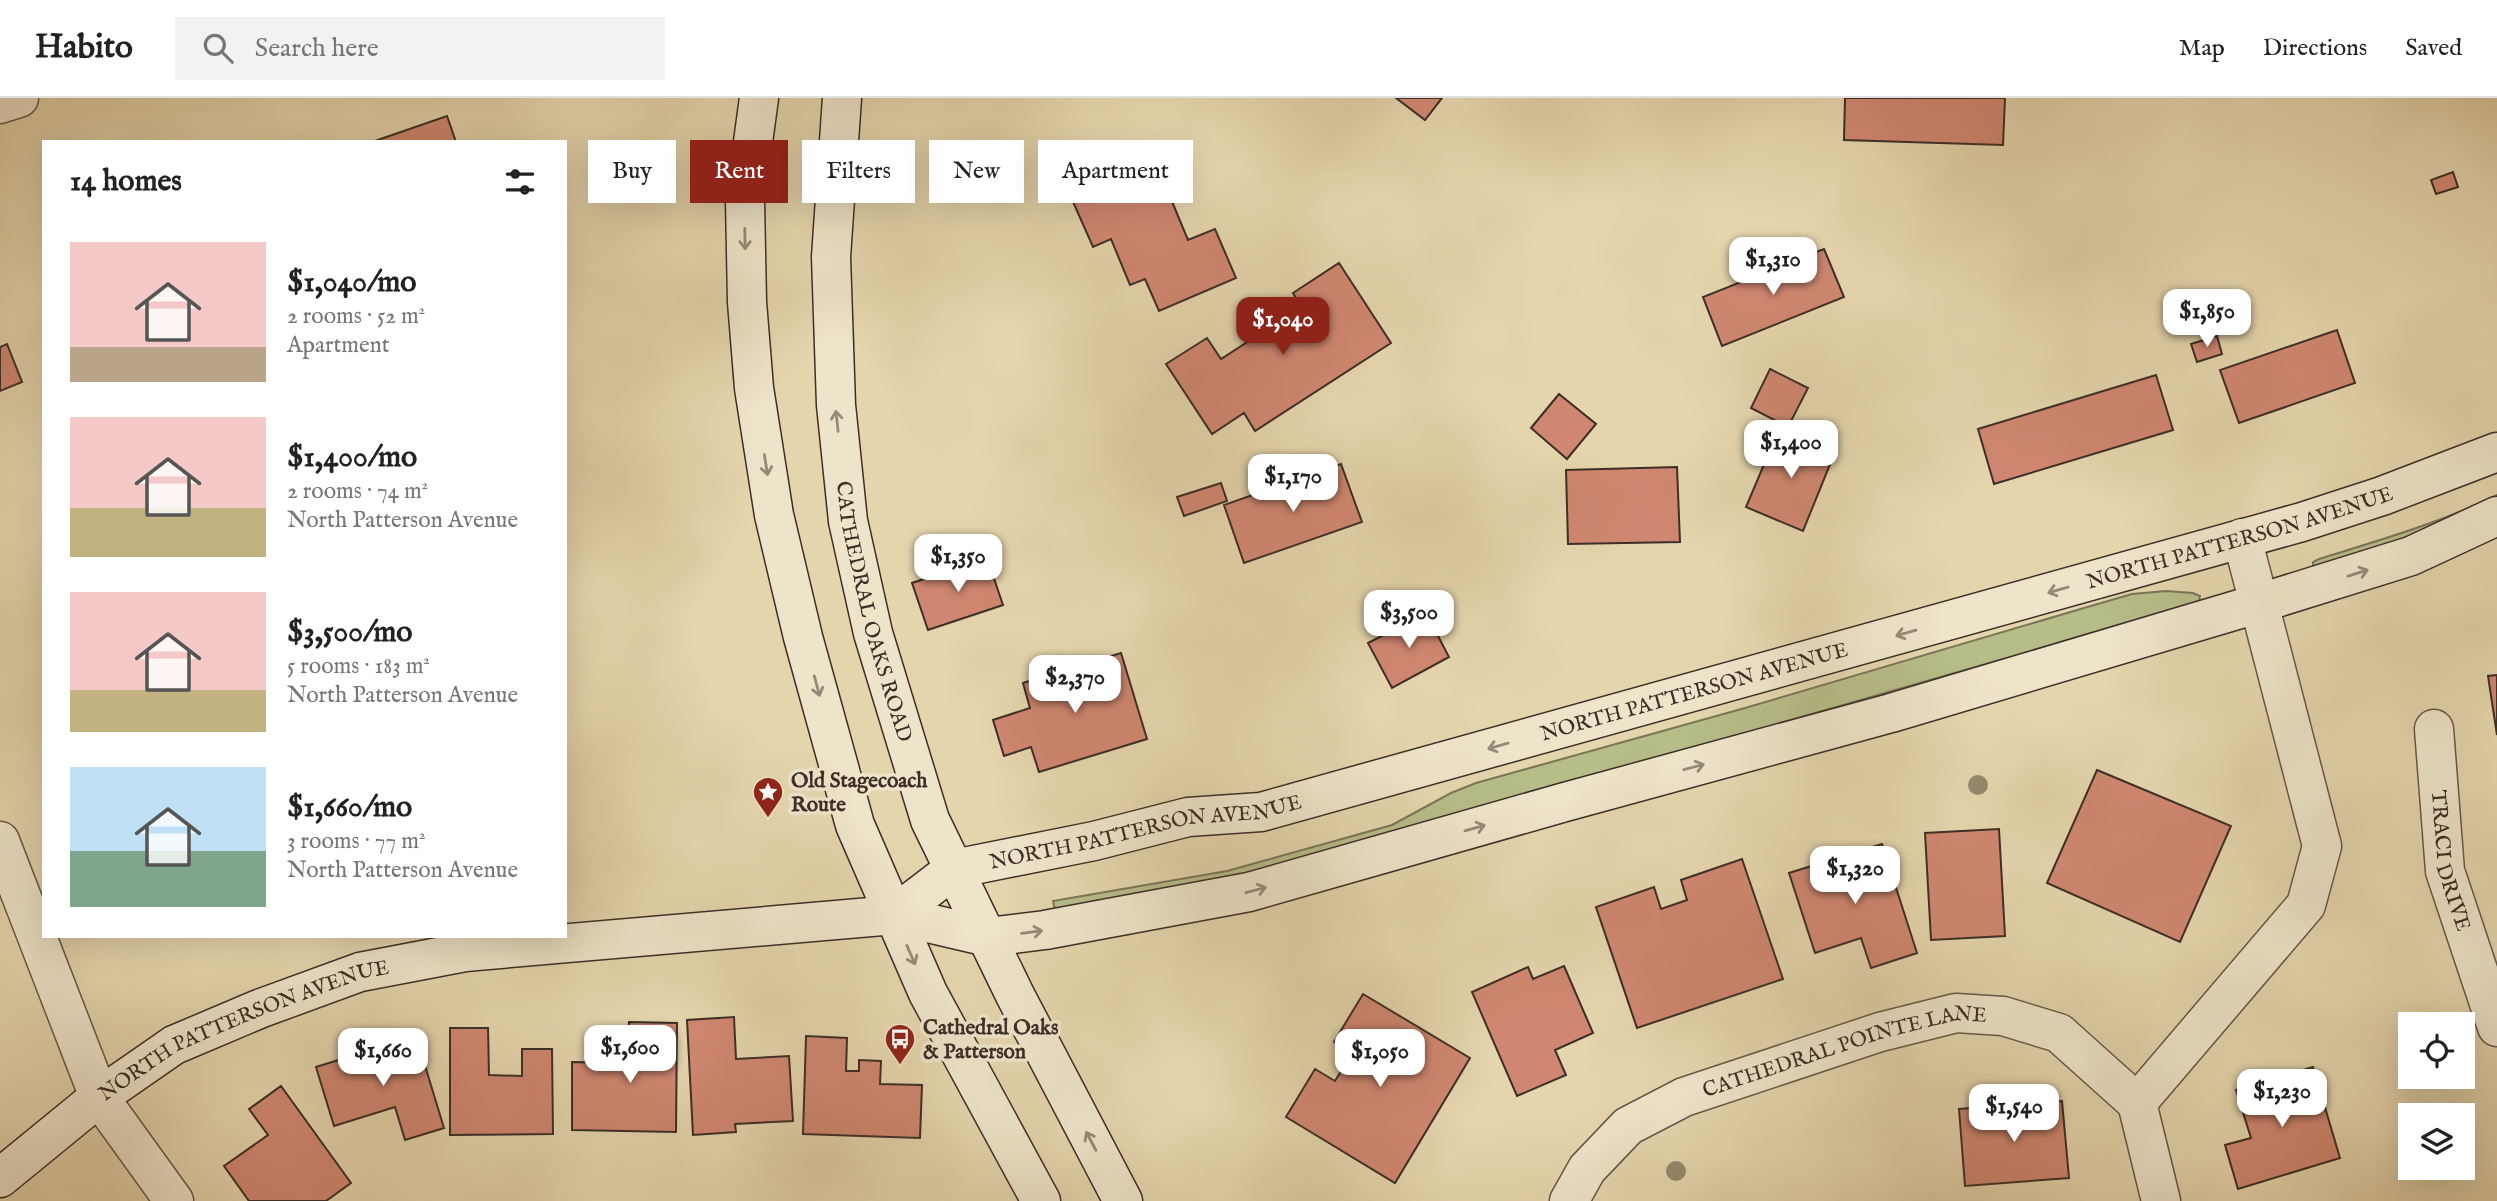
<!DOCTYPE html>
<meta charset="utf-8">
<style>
body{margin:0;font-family:"IM FELL English",serif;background:#f2f2f2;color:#222;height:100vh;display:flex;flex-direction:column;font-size:26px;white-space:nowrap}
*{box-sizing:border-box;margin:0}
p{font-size:23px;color:#767676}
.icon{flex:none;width:38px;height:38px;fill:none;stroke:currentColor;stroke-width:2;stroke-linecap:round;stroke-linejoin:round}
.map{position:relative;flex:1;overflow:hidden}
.drawer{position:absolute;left:42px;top:42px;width:525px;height:798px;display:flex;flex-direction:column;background:#fff;border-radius:0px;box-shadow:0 7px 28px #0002}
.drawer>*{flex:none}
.top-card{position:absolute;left:588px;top:42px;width:665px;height:63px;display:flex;gap:14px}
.tools{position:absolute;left:2398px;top:914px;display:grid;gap:14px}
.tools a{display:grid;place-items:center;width:77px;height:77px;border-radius:0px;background:#fff;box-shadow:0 7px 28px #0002;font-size:35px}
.price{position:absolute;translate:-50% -60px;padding:0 16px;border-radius:14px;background:#fff;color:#222;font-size:23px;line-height:46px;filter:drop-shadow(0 2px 4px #0008)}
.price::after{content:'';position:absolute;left:50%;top:42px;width:21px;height:16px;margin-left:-10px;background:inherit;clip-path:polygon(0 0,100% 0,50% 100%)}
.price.active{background:#8f2418;color:#fff}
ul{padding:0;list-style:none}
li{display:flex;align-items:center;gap:21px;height:175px;padding:0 28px}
li span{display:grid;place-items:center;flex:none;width:196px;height:140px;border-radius:0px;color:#555}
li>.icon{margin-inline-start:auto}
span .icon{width:84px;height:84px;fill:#fffc;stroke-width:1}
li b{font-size:30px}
h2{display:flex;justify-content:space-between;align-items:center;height:84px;padding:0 28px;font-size:30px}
.chip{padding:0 24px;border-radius:0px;background:#fff;box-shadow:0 7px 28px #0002;font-size:24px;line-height:63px}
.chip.active{background:#8f2418;color:#fff}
header{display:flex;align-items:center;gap:42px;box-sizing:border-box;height:98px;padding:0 35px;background:#fff;border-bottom:2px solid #e0e0e0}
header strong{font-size:33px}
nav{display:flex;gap:38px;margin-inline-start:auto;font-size:24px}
.search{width:490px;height:63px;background:#f2f2f2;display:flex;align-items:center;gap:18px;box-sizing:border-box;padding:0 24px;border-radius:0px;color:#767676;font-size:26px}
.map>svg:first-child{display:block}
.green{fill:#b6bd89;stroke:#797658;stroke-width:2}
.building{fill:#d08771;stroke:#3c2e27;stroke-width:2}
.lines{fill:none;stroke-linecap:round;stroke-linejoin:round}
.street-casing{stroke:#665848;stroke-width:41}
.secondary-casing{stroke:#3c2e27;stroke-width:41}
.street{stroke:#eee4ca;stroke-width:38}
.secondary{stroke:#eee4ca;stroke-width:38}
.tree{fill:#95896e}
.oneway{stroke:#958978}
.labels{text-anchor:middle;stroke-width:7;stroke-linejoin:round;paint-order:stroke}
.street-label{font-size:21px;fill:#3c2e27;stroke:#eee4ca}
.poi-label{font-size:21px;font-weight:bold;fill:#3c2e27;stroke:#eee4ca;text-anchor:start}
</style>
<header>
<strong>Habito</strong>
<div class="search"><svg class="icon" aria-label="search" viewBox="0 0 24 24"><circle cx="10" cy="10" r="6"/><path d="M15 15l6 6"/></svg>Search here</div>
<nav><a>Map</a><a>Directions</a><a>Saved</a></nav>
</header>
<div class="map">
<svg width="2497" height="1103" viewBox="0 0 2497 1103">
<rect width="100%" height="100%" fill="#e5d5ad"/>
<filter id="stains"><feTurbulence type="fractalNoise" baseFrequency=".00286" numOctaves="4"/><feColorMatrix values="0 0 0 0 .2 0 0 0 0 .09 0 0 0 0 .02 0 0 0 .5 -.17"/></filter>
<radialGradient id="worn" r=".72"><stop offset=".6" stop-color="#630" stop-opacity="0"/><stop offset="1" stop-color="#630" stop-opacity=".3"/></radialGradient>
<path class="green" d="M2497,397V407L2317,471L2313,468V464L2319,461C2380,442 2440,425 2497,397Z
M2166,493L2193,495L2200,498L2199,503L2190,507L1340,752L1200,788L1055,812L1053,803L1227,773L1392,727L1451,695L1476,685L1745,610L2101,505L2132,496Z"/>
<path class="building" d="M1396,0H1442L1425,22Z
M1845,0H2005L2003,47L1844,42Z
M447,18L456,44H372Z
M1172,43L1189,85L1168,94L1188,142L1215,131L1236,180L1159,213L1145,181L1130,187L1111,141L1093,149L1066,88Z
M2453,74L2458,89L2436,96L2431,82Z
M1824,151L1844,199L1722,248L1703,199Z
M1339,165L1391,245L1255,333L1244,315L1212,336L1166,266L1207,240L1221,261L1301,209L1293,195Z
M2337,232L2355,285L2239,325L2220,272Z
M2217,238L2222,256L2197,264L2191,246Z
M7,246L22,284L0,293V249Z
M1770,271L1808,290L1788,329L1751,310Z
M2156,277L2173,332L1994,386L1978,331Z
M1559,296L1596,326L1567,361L1531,330Z
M1779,331L1835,354L1803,433L1746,409Z
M1341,366L1362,424L1244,465L1224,407Z
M1677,369L1680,444L1568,446L1566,372Z
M1221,385L1227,403L1184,418L1177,399Z
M987,460L1003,507L928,532L912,485Z
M1426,515L1449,559L1392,590L1368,545Z
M1121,555L1147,641L1039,674L1031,649L1004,658L993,622L1030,610L1023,585Z
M2497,577V637L2488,578Z
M2097,672L2231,728L2180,844L2047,785Z
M1999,731L2005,838L1931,842L1925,735Z
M1882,746L1917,855L1871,870L1861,840L1815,855L1789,775Z
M1742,761L1783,881L1637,930L1596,809L1654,789L1661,811L1687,802L1681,782Z
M1564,868L1593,935L1555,952L1566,977L1517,998L1472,894L1528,869L1533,881Z
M1363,896L1470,960L1395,1085L1286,1019L1315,971L1335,983L1352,955L1334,944Z
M734,919L736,961L789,958L793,1023L735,1026L736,1034L693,1037L687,922Z
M629,924L677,925L676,1034L572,1032V964L628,965Z
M450,930H488L489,977L522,978V951H552L553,1036L450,1037Z
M416,938L444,1030L405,1042L395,1009L334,1028L316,969Z
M806,938L847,940L846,973H859V962L881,963L880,986L922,987L920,1040L803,1036Z
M2313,969L2340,1060L2238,1091L2225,1047L2251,1040L2236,992Z
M281,988L351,1085L326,1103H249L224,1068L268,1037L249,1011Z
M2062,1003L2069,1080L1965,1088L1959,1011Z"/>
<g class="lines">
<g class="street-casing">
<g id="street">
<path d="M0,6L19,0"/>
<path id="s1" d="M2434,631L2445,773L2497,929"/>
<path d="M0,743L99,999L174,1103"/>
<path id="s2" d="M1569,1103L1587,1071L1628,1028L1684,999L1880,934L1956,915L2003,918L2059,935L2137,1005"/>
<path d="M2161,1103L2137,1005L2306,807L2322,748L2242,440"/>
</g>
</g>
<g class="secondary-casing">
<g id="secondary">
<path d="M759,0L745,103L747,204L754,290L774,417L803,539L855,727L928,895L1041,1103"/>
<path id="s3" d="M842,0L831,159L836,307L848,423L873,535L930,722L1015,897L1123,1103"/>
<path id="s4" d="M894,817L954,771L1094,743L1188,719L1261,714L2302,424L2382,398L2497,354"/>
<path id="s5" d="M0,1080L99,999L174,947L259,911L360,874L465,854L894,817L988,839L1045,832L1249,794L1565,704L1891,615L2260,505L2411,458L2497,418"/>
</g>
</g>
<use href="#street" class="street"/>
<use href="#secondary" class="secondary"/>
</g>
<g class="tree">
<circle cx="1978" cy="687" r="10"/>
<circle cx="1676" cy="1073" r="10"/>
</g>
<defs><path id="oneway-shaft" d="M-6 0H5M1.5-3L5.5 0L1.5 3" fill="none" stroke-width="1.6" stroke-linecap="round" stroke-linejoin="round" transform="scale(1.75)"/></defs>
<g class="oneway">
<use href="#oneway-shaft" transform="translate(745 141) rotate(89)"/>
<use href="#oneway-shaft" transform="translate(837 323) rotate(-96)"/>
<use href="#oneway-shaft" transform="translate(766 367) rotate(81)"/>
<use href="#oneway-shaft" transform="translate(2358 475) rotate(-17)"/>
<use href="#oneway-shaft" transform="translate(2058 492) rotate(164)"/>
<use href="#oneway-shaft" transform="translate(1906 535) rotate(164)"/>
<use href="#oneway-shaft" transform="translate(817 588) rotate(75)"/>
<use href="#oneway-shaft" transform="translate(1498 648) rotate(164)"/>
<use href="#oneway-shaft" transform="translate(1694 669) rotate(-15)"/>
<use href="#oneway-shaft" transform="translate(1475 730) rotate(-16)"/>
<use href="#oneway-shaft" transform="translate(1256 792) rotate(-15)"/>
<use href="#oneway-shaft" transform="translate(1032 834) rotate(-7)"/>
<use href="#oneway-shaft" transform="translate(911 857) rotate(66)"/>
<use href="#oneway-shaft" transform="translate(1091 1043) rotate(-118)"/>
</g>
<defs>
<g id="sight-pin" transform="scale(1.575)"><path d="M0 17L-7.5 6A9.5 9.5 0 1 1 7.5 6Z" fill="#8f2418" stroke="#eee4ca"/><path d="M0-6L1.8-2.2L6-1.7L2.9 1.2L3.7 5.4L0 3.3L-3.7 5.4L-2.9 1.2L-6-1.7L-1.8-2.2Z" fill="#fff"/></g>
<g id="bus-pin" transform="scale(1.575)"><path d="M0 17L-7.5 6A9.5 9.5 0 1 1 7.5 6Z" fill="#8f2418" stroke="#eee4ca"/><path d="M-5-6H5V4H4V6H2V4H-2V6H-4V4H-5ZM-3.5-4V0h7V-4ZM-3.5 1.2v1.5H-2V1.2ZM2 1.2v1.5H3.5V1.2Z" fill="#fff"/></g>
</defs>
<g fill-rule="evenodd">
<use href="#sight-pin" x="768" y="694"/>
<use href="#bus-pin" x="900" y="941"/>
</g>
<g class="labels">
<g class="street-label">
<text dy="7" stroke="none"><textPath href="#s4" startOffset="1405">NORTH PATTERSON AVENUE</textPath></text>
<text dy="7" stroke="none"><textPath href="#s3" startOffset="518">CATHEDRAL OAKS ROAD</textPath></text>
<text dy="7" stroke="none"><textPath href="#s4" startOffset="838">NORTH PATTERSON AVENUE</textPath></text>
<text dy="7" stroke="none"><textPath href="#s4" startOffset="271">NORTH PATTERSON AVENUE</textPath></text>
<text dy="7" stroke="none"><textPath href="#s1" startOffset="133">TRACI DRIVE</textPath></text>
<text dy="7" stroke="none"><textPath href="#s5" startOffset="289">NORTH PATTERSON AVENUE</textPath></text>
<text dy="7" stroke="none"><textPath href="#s2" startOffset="327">CATHEDRAL POINTE LANE</textPath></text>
</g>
<g class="poi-label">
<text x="791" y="689">Old Stagecoach<tspan x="791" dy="24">Route</tspan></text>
<text x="923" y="936">Cathedral Oaks<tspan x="923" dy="24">&amp; Patterson</tspan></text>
</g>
</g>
<rect width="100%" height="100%" filter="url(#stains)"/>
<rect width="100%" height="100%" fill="url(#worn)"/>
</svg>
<div class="tools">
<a><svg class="icon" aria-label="locate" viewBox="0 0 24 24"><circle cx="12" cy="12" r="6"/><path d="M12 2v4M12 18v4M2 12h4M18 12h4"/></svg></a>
<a><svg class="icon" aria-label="layers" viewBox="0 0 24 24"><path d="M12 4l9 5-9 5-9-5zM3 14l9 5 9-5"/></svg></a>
</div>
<b class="price" style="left:1773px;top:199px">$1,310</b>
<b class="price" style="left:2207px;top:251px">$1,850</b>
<b class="price active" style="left:1283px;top:259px">$1,040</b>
<b class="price" style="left:1791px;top:382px">$1,400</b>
<b class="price" style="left:1293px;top:416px">$1,170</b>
<b class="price" style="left:958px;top:496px">$1,350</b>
<b class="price" style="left:1409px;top:552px">$3,500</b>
<b class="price" style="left:1075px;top:617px">$2,370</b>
<b class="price" style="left:1855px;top:808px">$1,320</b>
<b class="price" style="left:630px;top:987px">$1,600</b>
<b class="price" style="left:383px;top:990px">$1,660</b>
<b class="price" style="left:1380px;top:991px">$1,050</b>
<b class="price" style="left:2282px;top:1031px">$1,230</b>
<b class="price" style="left:2014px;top:1046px">$1,540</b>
<div class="top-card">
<a class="chip">Buy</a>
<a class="chip active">Rent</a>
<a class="chip">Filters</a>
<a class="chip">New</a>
<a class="chip">Apartment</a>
</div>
<section class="drawer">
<h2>14 homes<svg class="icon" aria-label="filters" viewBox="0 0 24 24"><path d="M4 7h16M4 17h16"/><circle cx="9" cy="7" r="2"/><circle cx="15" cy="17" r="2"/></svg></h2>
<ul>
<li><span style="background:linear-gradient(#f6c9c9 75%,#b9a48a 0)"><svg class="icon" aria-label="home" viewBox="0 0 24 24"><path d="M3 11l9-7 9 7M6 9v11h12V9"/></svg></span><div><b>$1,040/mo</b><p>2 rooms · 52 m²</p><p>Apartment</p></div></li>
<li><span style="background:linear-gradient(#f6c9c9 65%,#c2b280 0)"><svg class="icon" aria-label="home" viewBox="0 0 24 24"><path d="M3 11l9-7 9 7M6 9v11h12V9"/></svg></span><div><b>$1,400/mo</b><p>2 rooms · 74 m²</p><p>North Patterson Avenue</p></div></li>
<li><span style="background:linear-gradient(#f6c9c9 70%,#c2b280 0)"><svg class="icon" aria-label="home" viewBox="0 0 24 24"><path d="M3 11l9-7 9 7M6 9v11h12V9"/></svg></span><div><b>$3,500/mo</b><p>5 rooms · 183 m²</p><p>North Patterson Avenue</p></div></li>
<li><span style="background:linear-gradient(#bfe0f5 60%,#7fa58c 0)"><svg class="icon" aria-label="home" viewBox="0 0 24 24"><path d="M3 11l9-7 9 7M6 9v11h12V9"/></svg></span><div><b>$1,660/mo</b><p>3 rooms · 77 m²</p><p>North Patterson Avenue</p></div></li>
</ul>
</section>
</div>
